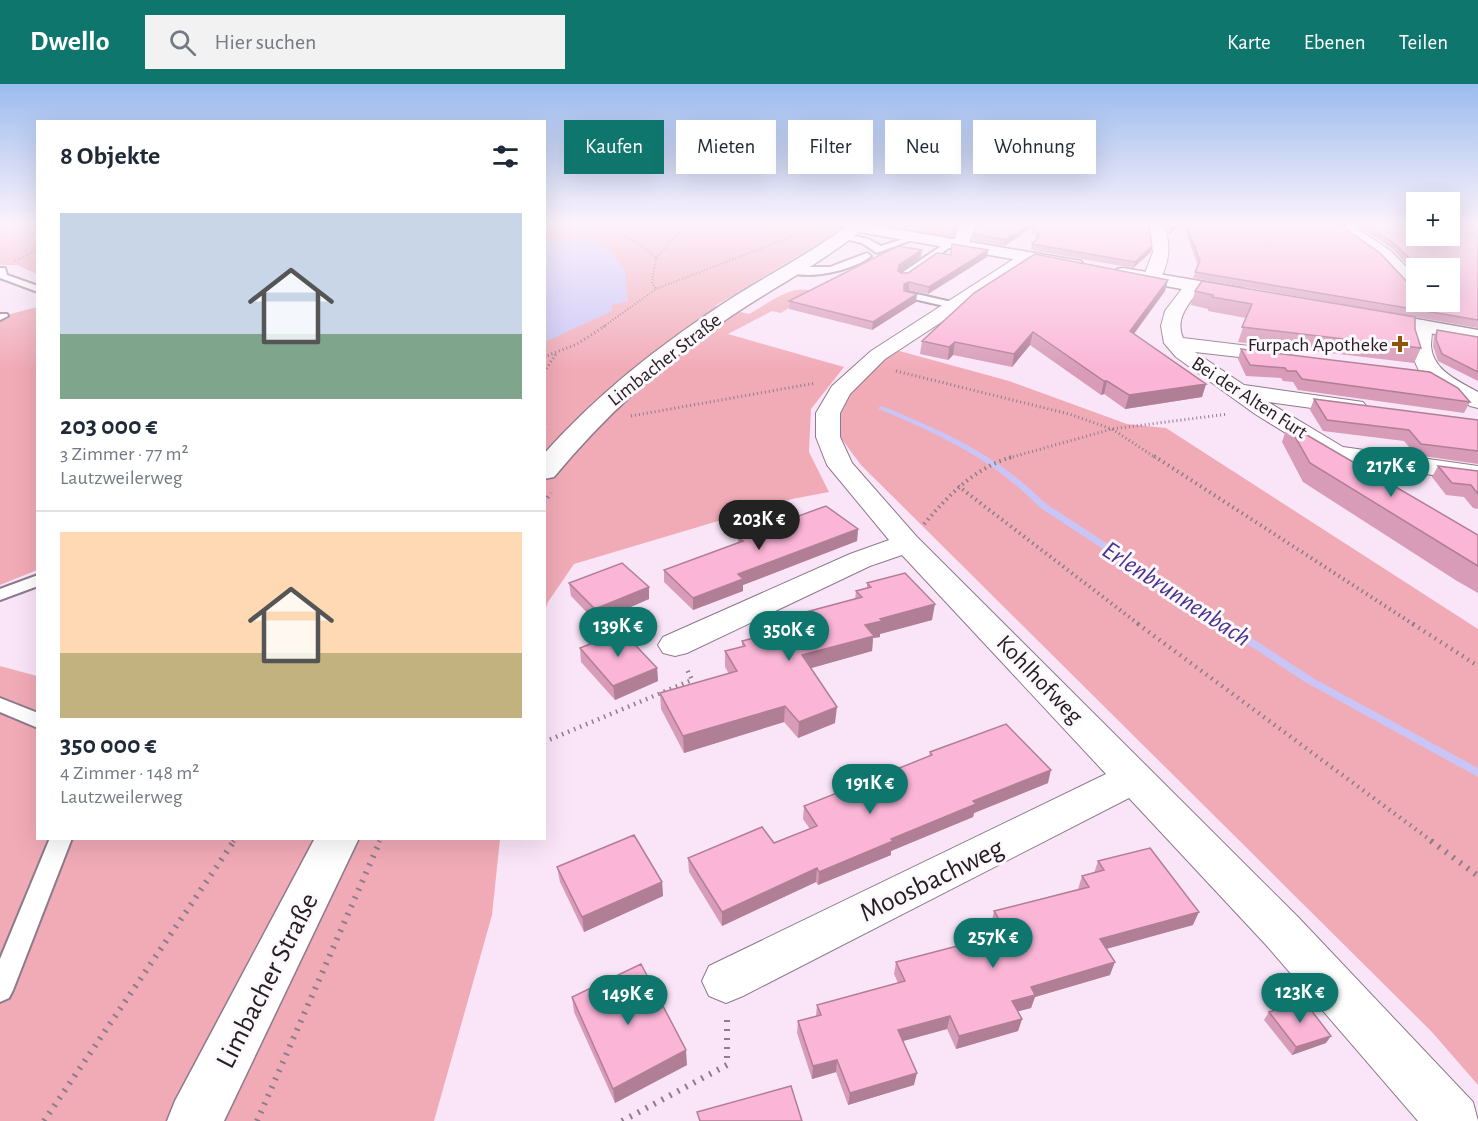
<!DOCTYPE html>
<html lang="de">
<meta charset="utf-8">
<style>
body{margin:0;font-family:"Alegreya Sans",sans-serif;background:#f2f2f3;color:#1f2937;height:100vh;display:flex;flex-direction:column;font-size:22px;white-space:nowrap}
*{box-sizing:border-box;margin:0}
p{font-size:20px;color:#747a83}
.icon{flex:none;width:33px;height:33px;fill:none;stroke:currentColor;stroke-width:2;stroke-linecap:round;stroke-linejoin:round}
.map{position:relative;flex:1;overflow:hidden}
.panel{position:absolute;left:36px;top:36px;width:510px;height:720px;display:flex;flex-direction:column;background:#fff;border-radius:0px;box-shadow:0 6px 24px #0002}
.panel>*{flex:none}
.banner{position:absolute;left:564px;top:36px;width:570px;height:54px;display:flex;gap:12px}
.tools{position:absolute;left:1406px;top:108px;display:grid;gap:12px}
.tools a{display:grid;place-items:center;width:54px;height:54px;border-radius:0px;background:#fff;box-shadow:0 6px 24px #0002;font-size:30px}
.price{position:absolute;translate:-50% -51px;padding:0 14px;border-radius:21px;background:#0f766e;color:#fff;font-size:20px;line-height:39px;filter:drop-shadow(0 2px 3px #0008)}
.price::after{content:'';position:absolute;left:50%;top:36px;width:18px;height:14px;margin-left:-9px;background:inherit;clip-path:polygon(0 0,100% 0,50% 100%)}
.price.current{background:#222;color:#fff}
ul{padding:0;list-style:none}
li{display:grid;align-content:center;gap:12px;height:318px;padding:0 24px}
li+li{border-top:2px solid #e0e1e3}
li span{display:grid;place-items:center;height:186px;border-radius:0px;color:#555}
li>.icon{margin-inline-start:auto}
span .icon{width:108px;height:108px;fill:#fffc;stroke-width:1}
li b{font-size:26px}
h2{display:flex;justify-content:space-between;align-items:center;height:72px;padding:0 24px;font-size:26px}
.tag{padding:0 21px;border-radius:0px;background:#fff;box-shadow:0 6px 24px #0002;font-size:21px;line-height:54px}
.tag.current{background:#0f766e;color:#fff}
header{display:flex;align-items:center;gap:36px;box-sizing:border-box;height:84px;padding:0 30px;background:#0f766e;color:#fff}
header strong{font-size:28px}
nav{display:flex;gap:33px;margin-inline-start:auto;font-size:21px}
.search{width:420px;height:54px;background:#f2f2f3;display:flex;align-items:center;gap:15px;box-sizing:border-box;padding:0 21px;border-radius:0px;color:#747a83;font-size:22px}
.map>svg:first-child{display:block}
.green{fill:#f1abb7}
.water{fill:#c9c5f6}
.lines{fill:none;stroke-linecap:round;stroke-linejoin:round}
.stream{fill:#c9c5f6;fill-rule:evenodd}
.lane-casing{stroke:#8d7a8b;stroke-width:4}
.street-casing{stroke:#8d7a8b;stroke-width:2}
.secondary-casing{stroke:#8d7a8b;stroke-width:3}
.path-far4{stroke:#8b7d8a;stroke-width:2;stroke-dasharray:1 2;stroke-linecap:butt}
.path-far3{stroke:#8b7d8a;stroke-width:3;stroke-dasharray:1 3;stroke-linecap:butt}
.path-far2{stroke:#8b7d8a;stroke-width:4;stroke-dasharray:1.5 4;stroke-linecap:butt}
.path-far1{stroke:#8b7d8a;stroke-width:4.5;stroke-dasharray:1.5 5;stroke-linecap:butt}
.path{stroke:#8b7d8a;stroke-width:6;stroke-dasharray:2 7;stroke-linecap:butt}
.lane{fill:#fff;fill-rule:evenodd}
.street{fill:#fff;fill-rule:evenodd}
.secondary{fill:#fff;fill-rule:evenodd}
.wall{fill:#d89cb9}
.shaded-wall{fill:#b07f96}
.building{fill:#fbb5d7;stroke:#b07f96;stroke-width:1.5}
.poi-dot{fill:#8c5507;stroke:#fdf8fc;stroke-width:2}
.labels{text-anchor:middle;stroke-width:6;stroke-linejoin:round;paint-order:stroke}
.far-poi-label{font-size:20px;fill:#251d24;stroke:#fdf8fc;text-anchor:end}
.far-street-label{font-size:20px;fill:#251d24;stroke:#fdf8fc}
.street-label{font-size:24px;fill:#251d24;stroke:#fdf8fc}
.water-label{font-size:26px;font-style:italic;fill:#49348f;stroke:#fdf8fc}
.near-street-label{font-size:28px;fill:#251d24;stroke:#fdf8fc}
</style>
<header>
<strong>Dwello</strong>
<div class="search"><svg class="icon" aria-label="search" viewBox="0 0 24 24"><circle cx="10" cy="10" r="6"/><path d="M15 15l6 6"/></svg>Hier suchen</div>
<nav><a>Karte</a><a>Ebenen</a><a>Teilen</a></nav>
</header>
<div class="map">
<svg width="1478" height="1037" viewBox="0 0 1478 1037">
<rect width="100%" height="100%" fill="#fae5f8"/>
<path class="green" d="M0,141H37V190L17,181H0Z
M545,141H843L837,148L715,222L749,230C768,220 793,198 814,208L781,229L772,227L728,250L844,283L811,325L809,368L829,408L792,415L574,480L548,518L545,527L544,346L547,343L544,342Z
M870,141H947L946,144L960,145L956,158Z
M37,223V486L0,501V231L3,232Z
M896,266L1009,297L1127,340L1166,344L1478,545V1001L1431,947L861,381L838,350L835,327L862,294Z
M0,582L37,592L38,754L500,755L492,831L434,1037H0Z"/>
<path class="water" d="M585,155L603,158L625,187L628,217L612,221V227L545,258V157Z"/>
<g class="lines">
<path class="stream" d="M881,322C894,326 907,333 920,338C968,359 1008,382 1045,419L1313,594L1478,684V693L1305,598L1039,423C992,374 940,351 879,325L878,324Z"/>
<g class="lane-casing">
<path id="lane" d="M844,150L868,155L881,162L916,151L920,153L877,169L862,159L841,154V150Z
M950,156L954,159L953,161L906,194H900V190Z
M867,169L871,172C855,186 804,198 786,186L790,183H830Z
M0,184H5L7,191L38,202V208L0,194Z
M908,208L956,219L958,221L953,224L905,213V209Z
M0,230H7L8,232L0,236Z
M38,491V502L0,516V505Z
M0,614L38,629V644L0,628Z
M50,754H72L13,906L9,914L0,918V875Z"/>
</g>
<g class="street-casing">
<path id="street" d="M960,141H976L968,161L960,166L952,161Z
M1148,141H1164C1171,161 1170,180 1158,198H1146L1143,194L1153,168Z
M1334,141H1352L1391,167L1416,193V208L1410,207L1379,173Z
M1029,168L1037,173L1035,177L885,275L850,310L840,329V353L852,379L917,453L1299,834L1473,1018L1478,1037H1418L1267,862L1129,714L743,912L726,919L709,912L702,897L709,882L1106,690L902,471L870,482L687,569L675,572L663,569L658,561L663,553L850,470L889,456L827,381L816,353V329L832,302L871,267L1023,169Z
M1193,197L1199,198L1202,202C1191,218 1174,233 1183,254L1282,266L1289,268L1292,272L1289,276L1282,278L1195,268L1244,301L1363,318L1367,323L1363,328L1355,330L1268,318L1343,363L1478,382V398L1328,375L1255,330L1176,273L1164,259L1161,242L1165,227L1187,198Z
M1422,236L1429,238C1434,245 1431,253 1431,262C1433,287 1459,297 1478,308V324L1470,322L1424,295C1414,280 1404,254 1415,238Z"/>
</g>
<g class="secondary-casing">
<path id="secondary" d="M848,141H872L1075,176L1081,177L1084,181L1081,185L1075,186L859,148C816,183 766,207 721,239C658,283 603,334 554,393L544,395V370C600,307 665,257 735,212C773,188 813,168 848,141Z
M1123,184L1241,204L1248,206L1251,210L1248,214L1241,216L1117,193L1114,189L1117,185Z
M1371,227L1478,246V258L1364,237L1361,233L1364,229Z
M315,754H359L224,1037H167L175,1017Z"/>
</g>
<path class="path-far4" d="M581,141C610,145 635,153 656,174L652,198L656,205
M656,174L686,141
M15,177L38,165
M603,243L656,205L788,154L810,141"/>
<path class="path-far3" d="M544,273L577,260L605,242
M896,287L1069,330L1112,345L1156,374
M544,288L556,270
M631,332L816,299
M1009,374L1112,345L1228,330"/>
<path class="path-far2" d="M1154,372L1416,542
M958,402L1141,542
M544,418L551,409
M924,440C950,410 975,383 1015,372"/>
<path class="path-far1" d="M1138,540L1433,758
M1413,540L1478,582
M544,658L692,596L686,583
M233,758L236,754
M379,758L381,754"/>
<path class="path" d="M1431,757L1478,792
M44,1037L234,757
M257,1037L380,757
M622,1037L727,981V930"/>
<use href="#lane" class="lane"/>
<use href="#street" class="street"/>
<use href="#secondary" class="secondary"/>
</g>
<path class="wall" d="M977,141H1149L1152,162L1151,168L1133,184L1031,166L1032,160L1037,155L1030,145L1004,162L972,156L973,150Z
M1166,141H1179L1169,151Z
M1183,141H1340L1416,218L1449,184H1416V191L1393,165L1356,141H1478V244L1193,194L1198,182Z
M988,166L987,173L928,210L909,206L905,207L916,218L872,246L789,225V217L921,173L899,188L901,189H908L951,171Z
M1165,207L1134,250L1206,300L1202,313L1125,325L1104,310L1101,311L1030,261L1012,283L953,271L948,276L920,270L922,257Z
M1195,207L1415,245L1421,264L1414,279L1238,258L1246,234L1208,227V225L1191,221Z
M1437,246L1478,253V297L1438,277L1433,262L1434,252Z
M1241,265L1470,318L1464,329L1298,306L1293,298L1283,297L1281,294L1246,292L1238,275Z
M1314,315L1478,336V380L1416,371L1404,357L1323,347L1310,326Z
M1288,340L1478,451V509L1457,497L1303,398L1282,358Z
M1438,382L1478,387V425L1473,424L1464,413L1446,411L1432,393Z
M858,445L857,457L743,501V507L693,526L664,498V486L738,459V454Z
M569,499L649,503V515L596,538L571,512Z
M867,499L932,536L880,550V553L873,554L872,567L811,584L835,639L798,654L784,638L684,669L661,625L660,609L729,590L725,583V567L742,563V557L805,541L806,528L855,515L856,507L867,504Z
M580,564L657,584L658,597L615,616L581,578Z
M930,668L1048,699L974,729L973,733L891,767V771L818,801L816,798L722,842L689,788L688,774L774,759L810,745L803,735L804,722L929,672Z
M1098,777L1193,841L1106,865L1110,891L1035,913L1031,924L1018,927L1022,935L1018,947L956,965L947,945L903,957L914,1001L848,1021L836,988L812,995L797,949L798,937L816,932L817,921L898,899L894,890L896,878L997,852L991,840L994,827L1078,805L1082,792L1094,789Z
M557,783L662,798L663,812L584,848L560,798Z
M572,913L687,981L615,1019L574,928Z
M1269,928L1326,959L1292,971L1264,936Z"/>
<path class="shaded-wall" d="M956,141H958L952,153L953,147Z
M1029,141H1031L1030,145L1004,162L1005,156Z
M1175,141H1179L1169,151L1170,145Z
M1152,162L1151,168L1133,184L1135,178Z
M922,166L921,173L899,188V181Z
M988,166L987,173L928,210L929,203Z
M1168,196L1165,207L1127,259L1130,247Z
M909,198V206L903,208L904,200Z
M917,210L916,218L872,246L873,238Z
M1033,248L1030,261L1012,283L1014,270Z
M955,258L953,271L948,276L949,263Z
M1104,297H1107L1104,310L1101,311Z
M1206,300L1202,313L1125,325L1129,311Z
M858,445L857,457L743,501V507L693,526V514L738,490Z
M649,503V515L596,538L595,525Z
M935,520L932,536L880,550V553L873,554L872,567L801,587L802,571L880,535Z
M657,584L658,597L615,616L613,602Z
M785,622L784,638L684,669L683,652Z
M837,623L835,639L798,654L799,638Z
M1051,686L1048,699L974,729L973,733L891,767V771L818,801L819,788L973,717Z
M817,784L816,798L722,842V828Z
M662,798L663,812L584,848L582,833Z
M1199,828L1193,841L1095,868L1100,855Z
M1115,878L1110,891L1035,913L1031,924L1008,930L1012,917L1031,903Z
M950,932L947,945L896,959L898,946Z
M1022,935L1018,947L956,965L959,952Z
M1331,952L1326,959L1292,971L1296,963Z
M686,966L687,981L615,1019L613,1005Z
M837,976L836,988L812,995L813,982Z
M917,989L914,1001L848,1021L850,1009Z"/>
<path class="building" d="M977,141H1029L1005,156L973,150Z
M1032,141H1149L1152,162L1135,178L1032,160L1040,151Z
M1186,141H1340L1380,169L1411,202L1416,203V218H1449V184H1419L1395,160L1367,141H1416V152H1449V141H1478V236L1195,188L1200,177Z
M952,160L988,166L929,203L909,198L904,200V207L917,210L873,238L789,217L898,162L922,166L899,181L898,187L901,189H908L937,169L951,171Z
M1035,170L1168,196L1130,247L1206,300L1129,311L1107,297H1104L1033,248L1014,270L955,258L949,263L922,257L974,209Z
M1202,197L1415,233V245L1421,264L1242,243L1252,220L1212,213L1213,211L1195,207Z
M1437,246L1478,253V288L1442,270L1436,255Z
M1241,265L1430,288L1458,304L1470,318L1302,295L1296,287H1287L1285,284L1250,281Z
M1314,315L1478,336V367L1421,360L1409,346L1327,336Z
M1288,340L1478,451V482L1310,379Z
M1438,382L1478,387V410L1471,401L1452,399Z
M826,422L858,445L738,490L743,495L693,514L664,486L743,457L738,454Z
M622,479L649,503L595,525L569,499Z
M905,489L935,520L880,535L882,537L865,541L874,552L802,571L837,623L799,638L785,622L683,652L660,609L737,587L725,567L745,562L742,557L814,539L806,528L862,513L856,507L871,503L867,499Z
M622,547L657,584L613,602L580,564Z
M1006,640L1051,686L973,717L976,720L891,755L893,757L819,788L817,784L722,828L688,774L762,743L774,759L817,742L804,722L932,671L930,668Z
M634,751L662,798L582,833L557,783Z
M1150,764L1199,828L1100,855L1115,878L1031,903L1035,911L1012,917L1022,935L959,952L950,932L898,946L917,989L850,1009L837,976L813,982L798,937L821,931L817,921L905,897L896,878L1007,849L994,827L1089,803L1082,792L1104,786L1098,777Z
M641,880L686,966L613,1005L572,913Z
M1304,917L1331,952L1296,963L1269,928Z
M791,1002L802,1037H700L697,1028Z"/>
<linearGradient id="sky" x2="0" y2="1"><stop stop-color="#9bbbee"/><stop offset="0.49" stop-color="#fdf3fc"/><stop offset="1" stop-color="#fdf3fc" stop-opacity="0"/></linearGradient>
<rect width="1478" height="286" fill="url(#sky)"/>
<path class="poi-dot" d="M1397 251h6v6h6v6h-6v6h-6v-6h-6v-6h6z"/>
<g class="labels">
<g class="far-poi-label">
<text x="1388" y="267">Furpach Apotheke</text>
</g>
<g class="far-street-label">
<text transform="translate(664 275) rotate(-38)" y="7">Limbacher Straße</text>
<text transform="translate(1250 313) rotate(33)" y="7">Bei der Alten Furt</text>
</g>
<g class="street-label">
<text transform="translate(1040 595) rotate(46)" y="8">Kohlhofweg</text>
</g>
<g class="water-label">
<text transform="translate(1177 509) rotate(33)" y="9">Erlenbrunnenbach</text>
</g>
<g class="near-street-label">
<text transform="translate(931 795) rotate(-26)" y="10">Moosbachweg</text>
<text transform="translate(266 896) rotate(-63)" y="10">Limbacher Straße</text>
</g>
</g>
</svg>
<div class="tools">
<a>+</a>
<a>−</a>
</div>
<b class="price" style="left:1391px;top:414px">217K €</b>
<b class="price current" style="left:759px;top:467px">203K €</b>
<b class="price" style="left:618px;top:574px">139K €</b>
<b class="price" style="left:789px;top:578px">350K €</b>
<b class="price" style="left:870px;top:731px">191K €</b>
<b class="price" style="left:993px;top:885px">257K €</b>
<b class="price" style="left:1300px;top:940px">123K €</b>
<b class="price" style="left:628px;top:942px">149K €</b>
<div class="banner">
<a class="tag current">Kaufen</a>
<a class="tag">Mieten</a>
<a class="tag">Filter</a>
<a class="tag">Neu</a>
<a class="tag">Wohnung</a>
</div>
<section class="panel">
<h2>8 Objekte<svg class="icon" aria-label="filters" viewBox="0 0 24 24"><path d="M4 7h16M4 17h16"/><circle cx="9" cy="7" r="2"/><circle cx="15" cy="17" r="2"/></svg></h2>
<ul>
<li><span style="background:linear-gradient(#c9d6e8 65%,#7fa58c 0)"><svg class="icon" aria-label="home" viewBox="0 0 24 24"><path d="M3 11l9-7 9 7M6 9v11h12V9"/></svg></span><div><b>203 000 €</b><p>3 Zimmer · 77 m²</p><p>Lautzweilerweg</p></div></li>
<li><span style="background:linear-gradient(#ffd9b3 65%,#c2b280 0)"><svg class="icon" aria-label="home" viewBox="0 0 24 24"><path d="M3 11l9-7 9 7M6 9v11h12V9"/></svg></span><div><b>350 000 €</b><p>4 Zimmer · 148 m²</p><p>Lautzweilerweg</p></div></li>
</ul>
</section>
</div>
